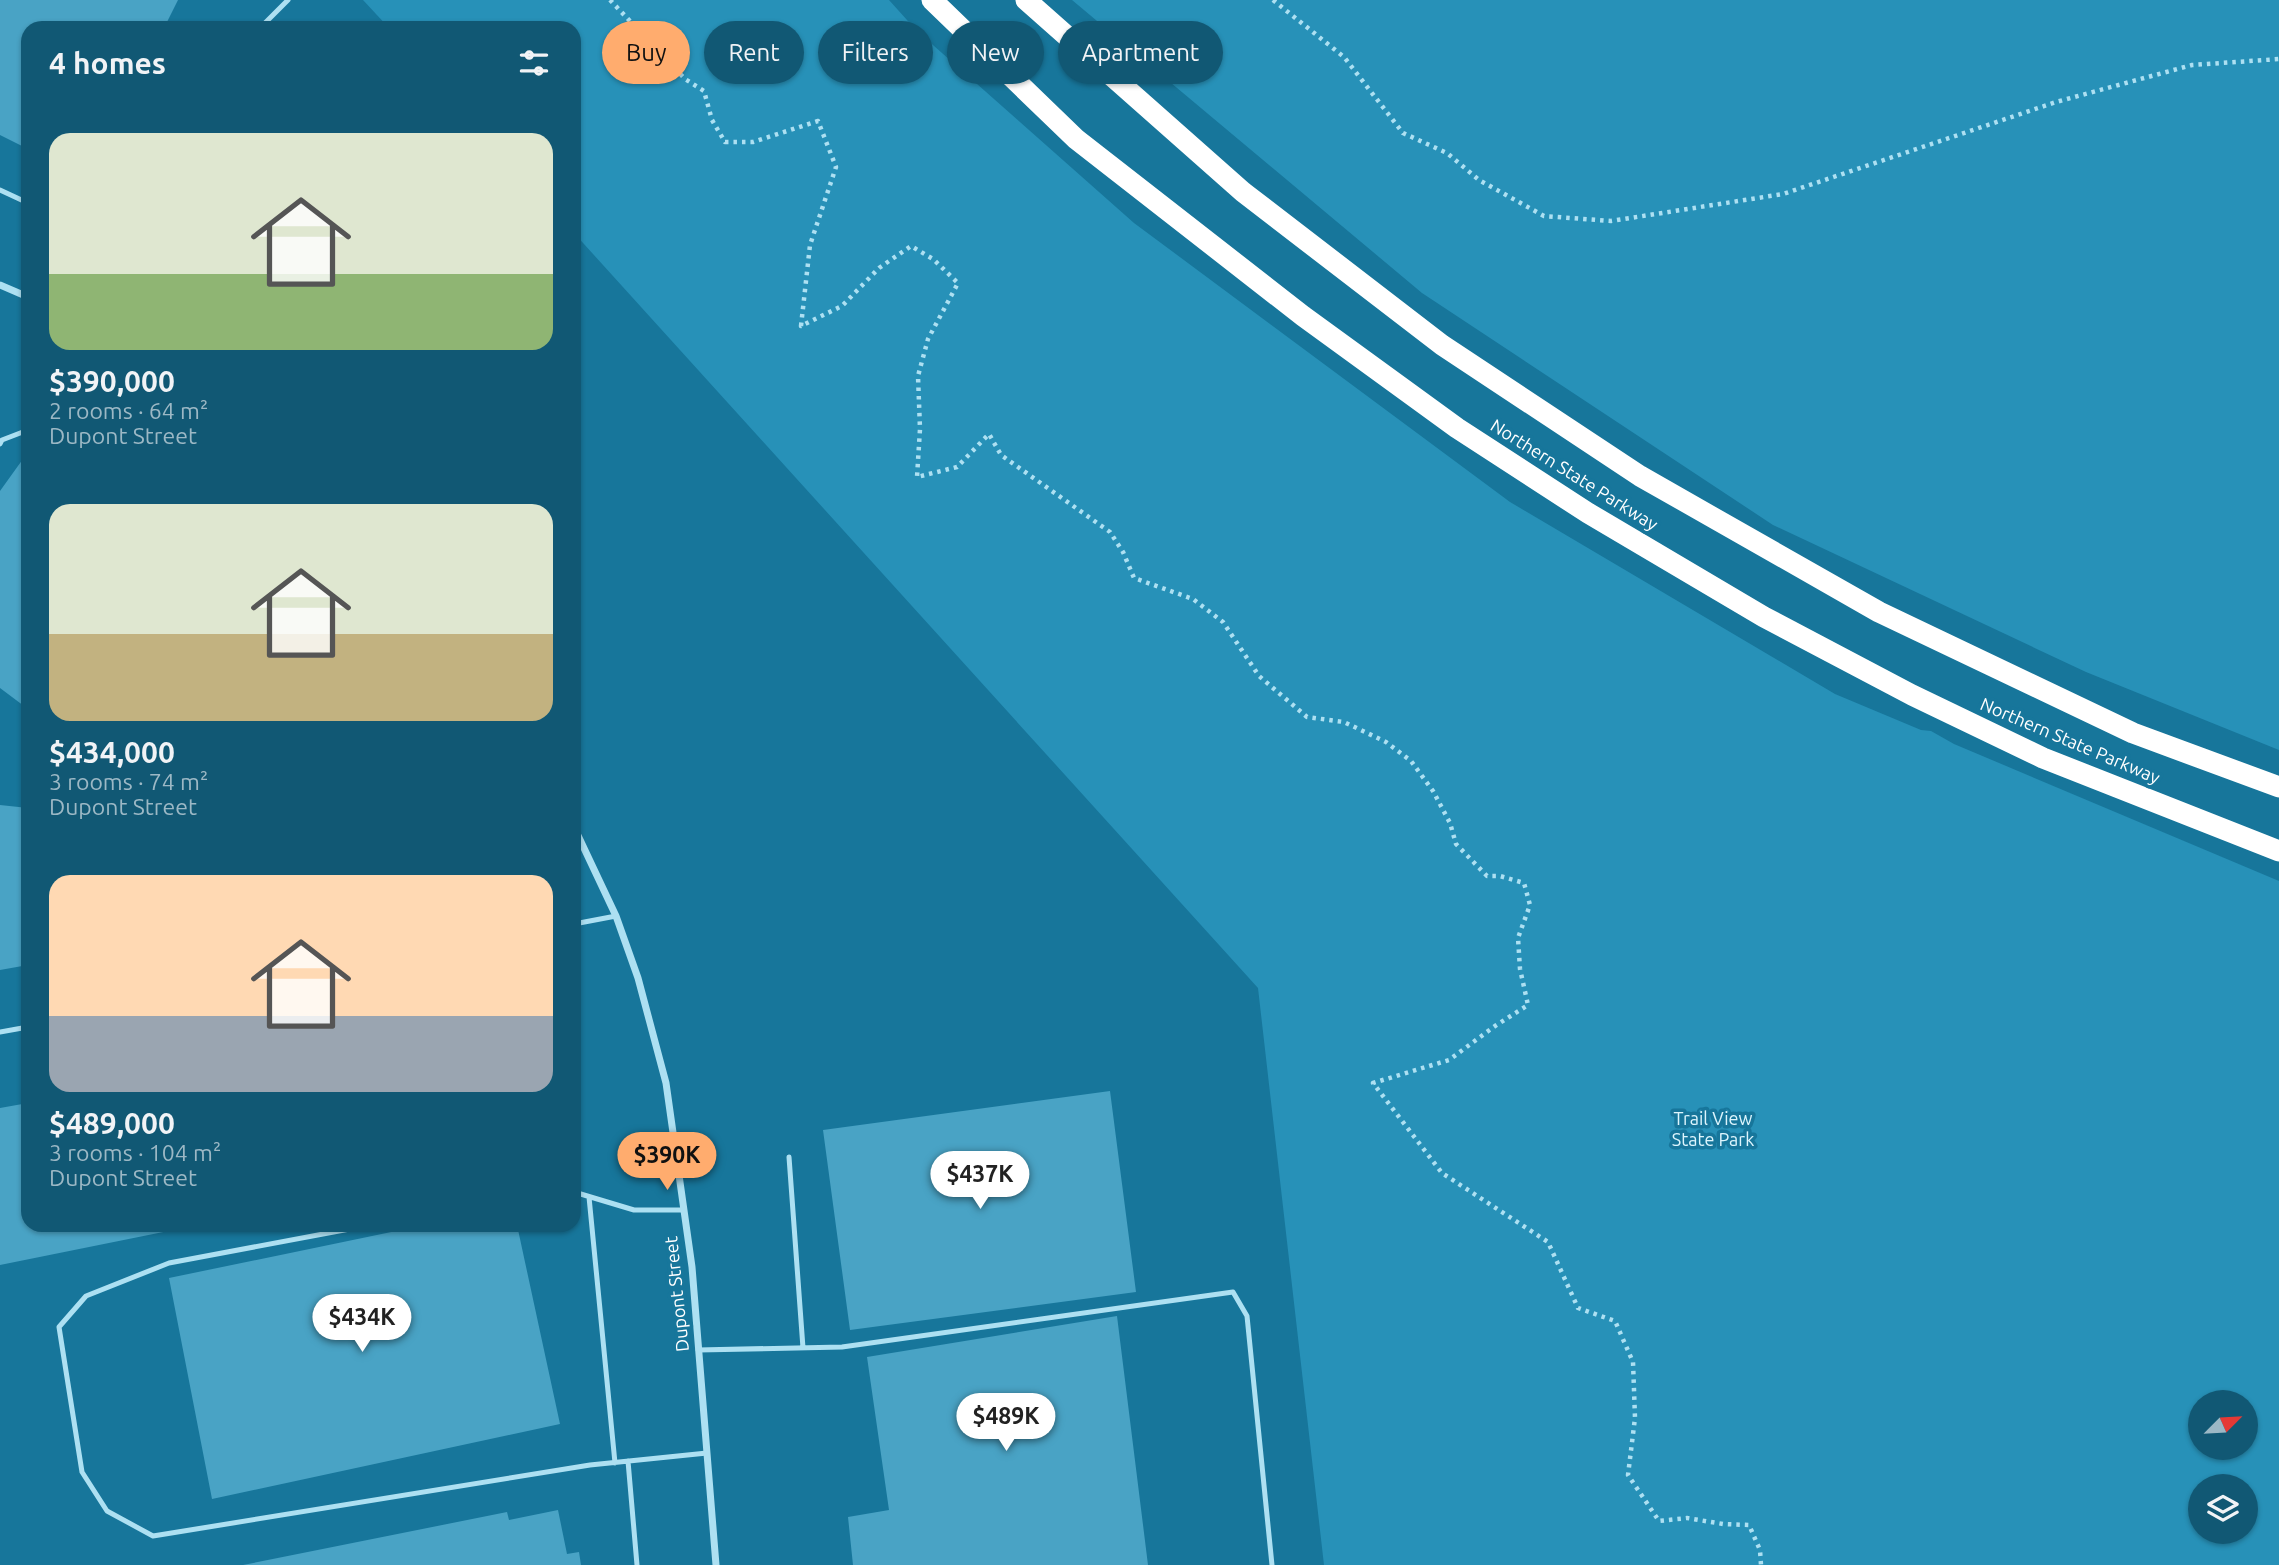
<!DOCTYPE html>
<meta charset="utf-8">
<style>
body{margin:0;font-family:Ubuntu,sans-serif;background:#1e617c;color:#f1f3f6;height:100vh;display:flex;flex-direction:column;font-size:26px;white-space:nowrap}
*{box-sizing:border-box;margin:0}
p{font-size:23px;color:#9cb8c5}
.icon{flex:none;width:38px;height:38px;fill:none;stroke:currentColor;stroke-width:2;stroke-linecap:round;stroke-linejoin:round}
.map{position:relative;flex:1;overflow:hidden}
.sheet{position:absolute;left:21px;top:21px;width:560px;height:1211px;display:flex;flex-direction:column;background:#115874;border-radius:21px;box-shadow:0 2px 5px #0004}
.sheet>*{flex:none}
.hud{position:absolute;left:602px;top:21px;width:665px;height:63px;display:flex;gap:14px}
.needle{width:46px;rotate:66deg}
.controls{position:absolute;left:2188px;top:1390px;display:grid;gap:14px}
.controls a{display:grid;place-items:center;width:70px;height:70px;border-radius:50%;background:#115874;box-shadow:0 2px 5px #0004;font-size:35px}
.price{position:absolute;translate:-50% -60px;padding:0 16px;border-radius:24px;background:#fff;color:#222;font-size:23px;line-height:46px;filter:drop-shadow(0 2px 4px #0008)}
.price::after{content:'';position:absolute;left:50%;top:42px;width:21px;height:16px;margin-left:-10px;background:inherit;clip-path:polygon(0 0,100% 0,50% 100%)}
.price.selected{background:#ffac6e;color:#111}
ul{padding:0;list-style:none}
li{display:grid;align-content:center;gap:14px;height:371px;padding:0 28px}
li span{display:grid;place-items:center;height:217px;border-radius:21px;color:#555}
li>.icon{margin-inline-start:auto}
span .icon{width:126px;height:126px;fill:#fffc;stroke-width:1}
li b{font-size:30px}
h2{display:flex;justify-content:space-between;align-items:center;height:84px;padding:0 28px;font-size:30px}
.chip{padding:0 24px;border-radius:32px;background:#115874;box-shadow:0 2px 5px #0004;font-size:24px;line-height:63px}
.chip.selected{background:#ffac6e;color:#111}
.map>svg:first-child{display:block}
.green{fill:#2791b8;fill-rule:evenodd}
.building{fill:#49a3c5}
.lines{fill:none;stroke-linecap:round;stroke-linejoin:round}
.path{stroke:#ade0f2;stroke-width:4.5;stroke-dasharray:3.5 5;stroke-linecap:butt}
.service{stroke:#ade0f2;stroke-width:5}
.minor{stroke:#ade0f2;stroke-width:7}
.motorway{stroke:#fff;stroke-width:21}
.labels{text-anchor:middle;stroke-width:7;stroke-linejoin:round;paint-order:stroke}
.street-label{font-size:18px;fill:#fff;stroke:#17769b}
.park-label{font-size:18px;fill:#ddf5fd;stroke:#17769b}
</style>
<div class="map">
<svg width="2279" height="1565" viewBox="0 0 2279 1565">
<rect width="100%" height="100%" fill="#17769b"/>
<path class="green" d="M363,0H889L916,30L1134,223L1510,502L1835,694L1921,730L1931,731L1954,744L2279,881V1565H1324L1258,988L574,233V28H389ZM2200,1402H2245V1447H2200ZM2200,1486H2245V1531H2200Z
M1072,0H2279V750L2086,672L1773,525L1422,293Z"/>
<path class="building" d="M0,0H178L164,28H28V149L0,135Z
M28,452V709L0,688V491Z
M0,805L28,808V965L0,970Z
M1110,1091L1136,1292L850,1330L823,1130Z
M28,1103V1225L193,1226L0,1265V1108Z
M425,1225H517L560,1424L212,1499L169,1278Z
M1117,1316L1148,1565H853L848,1517L889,1510L867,1357Z
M558,1510L567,1554L579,1552L581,1565H243L507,1512L509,1520Z"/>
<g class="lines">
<path class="path" d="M610,0L685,79L704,91L712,120L725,142H753L818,121L836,167L810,245L801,326L842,306L879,268L911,246L933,259L958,283L928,339L918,376L920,429L917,477L957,467L989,434L1001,455L1110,532L1123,552L1134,578L1193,599L1223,622L1259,676L1307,717L1344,722L1386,742L1411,761L1433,791L1450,823L1456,844L1487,876H1500L1524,883L1530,905L1518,938L1520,969L1528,1005L1495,1026L1449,1060L1373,1083L1442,1173L1548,1242L1578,1308L1615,1321L1633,1362L1635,1418L1628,1475L1659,1521L1687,1518L1723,1524L1749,1525L1760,1550L1761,1565
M1273,0L1344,57L1403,133L1447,153L1479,180L1544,216L1611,221L1783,194L2056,102L2192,65L2279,59"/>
<path class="service" d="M260,28L288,0
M0,190L28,203
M0,444L2,440L28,430
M574,924L616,916
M0,1032L28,1027
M789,1157L803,1348
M574,1192L634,1210H684
M589,1197L615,1463
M371,1225L169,1263L86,1296L59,1327L82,1472L107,1511L153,1536L590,1465L707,1453
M698,1350L842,1347L1233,1292L1247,1316L1272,1565
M628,1461L637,1565"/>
<path class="minor" d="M0,285L28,297
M574,827L616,916L638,978L666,1083L692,1267L716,1565"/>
<path class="motorway" d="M932,0L1076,139L1303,316L1457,428L1588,513L1764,617L1912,695L2043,758L2279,851
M1026,0L1243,192L1442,345L1640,476L1879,612L2133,733L2279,787"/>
</g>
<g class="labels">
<g class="street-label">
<text transform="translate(1574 475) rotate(32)" y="6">Northern State Parkway</text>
<text transform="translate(2070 741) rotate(23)" y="6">Northern State Parkway</text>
<text transform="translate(677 1294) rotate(-96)" y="6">Dupont Street</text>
</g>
<g class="park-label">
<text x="1713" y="1125">Trail View<tspan x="1713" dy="21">State Park</tspan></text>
</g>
</g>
</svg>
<div class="controls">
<a><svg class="needle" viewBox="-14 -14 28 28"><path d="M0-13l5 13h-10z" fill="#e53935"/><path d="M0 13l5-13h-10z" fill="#9cb8c5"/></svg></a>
<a><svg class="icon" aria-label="layers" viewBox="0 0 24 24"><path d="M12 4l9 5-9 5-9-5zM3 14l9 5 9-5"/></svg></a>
</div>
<b class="price selected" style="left:667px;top:1192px">$390K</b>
<b class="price" style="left:980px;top:1211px">$437K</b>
<b class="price" style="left:362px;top:1354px">$434K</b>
<b class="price" style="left:1006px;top:1453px">$489K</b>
<div class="hud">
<a class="chip selected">Buy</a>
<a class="chip">Rent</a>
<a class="chip">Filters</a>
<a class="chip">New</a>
<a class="chip">Apartment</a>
</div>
<section class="sheet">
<h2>4 homes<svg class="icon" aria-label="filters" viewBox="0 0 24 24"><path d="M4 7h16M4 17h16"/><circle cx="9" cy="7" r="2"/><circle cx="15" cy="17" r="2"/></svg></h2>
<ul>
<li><span style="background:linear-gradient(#dfe7d0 65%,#8fb573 0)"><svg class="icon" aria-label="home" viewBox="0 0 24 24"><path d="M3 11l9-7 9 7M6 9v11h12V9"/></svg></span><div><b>$390,000</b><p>2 rooms · 64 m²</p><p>Dupont Street</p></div></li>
<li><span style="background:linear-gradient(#dfe7d0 60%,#c2b280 0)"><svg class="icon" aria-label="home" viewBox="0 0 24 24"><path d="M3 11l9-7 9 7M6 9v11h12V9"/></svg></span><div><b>$434,000</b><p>3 rooms · 74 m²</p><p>Dupont Street</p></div></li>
<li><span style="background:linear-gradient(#ffd9b3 65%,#9aa5b1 0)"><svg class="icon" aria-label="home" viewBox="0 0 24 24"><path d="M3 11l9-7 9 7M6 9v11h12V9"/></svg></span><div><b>$489,000</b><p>3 rooms · 104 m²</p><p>Dupont Street</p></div></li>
</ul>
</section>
</div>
